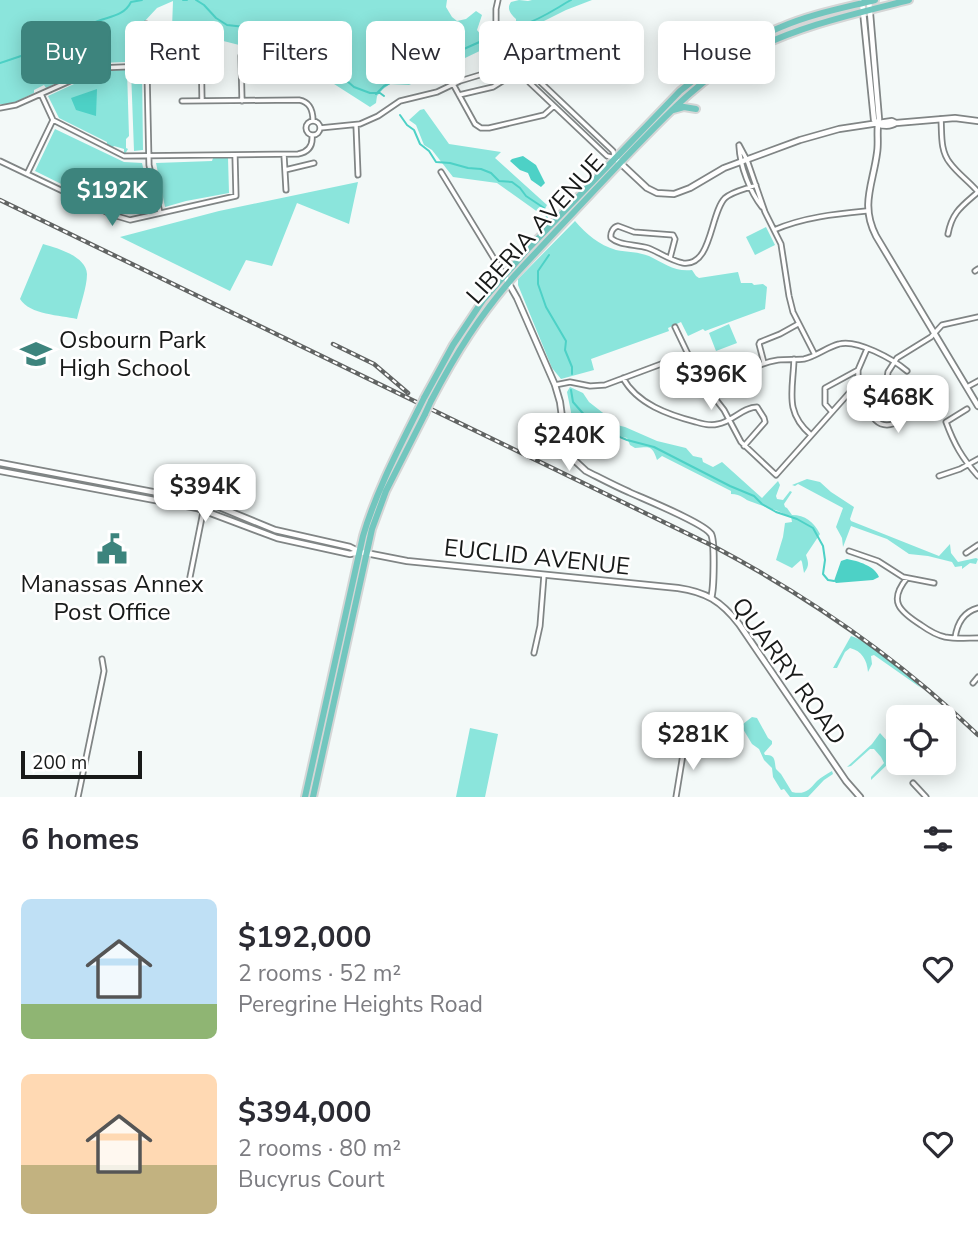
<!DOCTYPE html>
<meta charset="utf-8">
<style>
body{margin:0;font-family:"Nunito Sans",sans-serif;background:#f7f7f7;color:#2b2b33;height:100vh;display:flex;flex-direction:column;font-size:26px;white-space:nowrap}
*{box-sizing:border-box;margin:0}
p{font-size:23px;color:#7c7c81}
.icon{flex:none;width:38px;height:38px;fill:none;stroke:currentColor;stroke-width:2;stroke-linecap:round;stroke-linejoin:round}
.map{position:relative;height:797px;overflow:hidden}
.details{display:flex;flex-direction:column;background:#fff;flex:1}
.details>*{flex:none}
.banner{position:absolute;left:21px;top:21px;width:936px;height:63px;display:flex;gap:14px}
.buttons{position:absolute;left:886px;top:705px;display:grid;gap:14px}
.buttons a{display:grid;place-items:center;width:70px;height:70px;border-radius:10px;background:#fff;box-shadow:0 4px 18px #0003;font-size:35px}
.scale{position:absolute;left:21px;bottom:18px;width:121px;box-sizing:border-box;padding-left:7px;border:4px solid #181a19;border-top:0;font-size:19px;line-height:24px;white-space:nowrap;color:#181a19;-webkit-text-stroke:5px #fff;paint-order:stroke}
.price{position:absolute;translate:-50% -60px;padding:0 16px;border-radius:14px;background:#fff;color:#222;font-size:23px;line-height:46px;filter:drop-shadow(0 2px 4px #0008)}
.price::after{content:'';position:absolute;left:50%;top:42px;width:21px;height:16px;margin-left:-10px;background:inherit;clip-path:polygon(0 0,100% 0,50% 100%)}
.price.on{background:#3d847d;color:#fff}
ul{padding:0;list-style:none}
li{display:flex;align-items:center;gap:21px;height:175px;padding:0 21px}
li span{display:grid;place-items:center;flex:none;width:196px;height:140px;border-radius:10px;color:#555}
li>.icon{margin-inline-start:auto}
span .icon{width:84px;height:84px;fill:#fffc;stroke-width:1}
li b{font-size:30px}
h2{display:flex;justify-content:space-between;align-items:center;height:84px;padding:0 21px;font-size:30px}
.chip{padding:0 24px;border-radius:10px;background:#fff;box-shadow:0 4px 18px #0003;font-size:24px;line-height:63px}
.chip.on{background:#3d847d;color:#fff}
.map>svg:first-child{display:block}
.green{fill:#8be5dc}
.water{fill:#4dd1c6}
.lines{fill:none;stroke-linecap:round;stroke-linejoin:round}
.stream{stroke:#4dd1c6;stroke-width:2}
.minor-casing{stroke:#808585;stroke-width:7}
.tertiary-casing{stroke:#808585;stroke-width:8}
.secondary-casing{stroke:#808585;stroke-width:8}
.trunk-casing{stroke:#d5d6d6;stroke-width:10}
.minor{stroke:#fff;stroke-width:3.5}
.tertiary{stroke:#fff;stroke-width:4.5}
.secondary{stroke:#fff;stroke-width:4.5}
.trunk{stroke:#72c6be;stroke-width:6}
.rail-casing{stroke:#616463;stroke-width:4.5}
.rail{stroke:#fff;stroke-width:2;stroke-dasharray:5;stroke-linecap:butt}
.trunk-bridge-casing{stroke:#d5d6d6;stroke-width:10;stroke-linecap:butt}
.trunk-bridge{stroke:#72c6be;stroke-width:6}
.labels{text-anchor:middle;stroke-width:5;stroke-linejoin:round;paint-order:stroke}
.street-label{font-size:24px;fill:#181a19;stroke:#fff}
.poi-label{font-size:24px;fill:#181a19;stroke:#fff;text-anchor:start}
</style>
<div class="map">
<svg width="978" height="797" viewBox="0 0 978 797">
<rect width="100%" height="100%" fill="#f3f9f8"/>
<path class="green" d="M0,0H447L446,7L452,17L457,21L466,19L476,11L482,15L477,30L490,46L409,85L390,84L383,89L377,96L376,103L370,107L295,59L172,28L173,1L157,8L143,23V27L139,29V33L143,34L144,38L143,39V59H126L125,62L99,63L97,60L82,67L83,71L46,88L44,85L34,90V93L11,104H0Z
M519,0L528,1L532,0H592L566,10L524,31V25L516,23V19C511,14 506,9 511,2Z
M109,70H127L129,136L126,139V148L128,149L125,154L124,153V149L114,146L112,148L107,146V142L59,118L48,96L87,78L88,80L99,75L109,73Z
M131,70H142L143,150L134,151Z
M424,109L449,144L501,152L495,158L547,205L542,215L497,183L453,177L432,150L424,145L416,125L409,120L420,110Z
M55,129L124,162L142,163L153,210L127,214L118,212L35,171Z
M213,158H228L229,193L186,201L165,207L156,163L212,161Z
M358,182L349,224L297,203L272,266L246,260L230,291L120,237L219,211Z
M575,221C586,234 599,245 616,250C627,252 639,252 649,256C664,263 674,272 692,270L696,276L699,278L738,272L741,283H752L754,285L763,284L767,287L765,309L705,331L703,329L688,336L681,322L668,328L669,331L591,359L594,370L561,379L552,368L518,285V279Z
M766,227L775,245L755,255L746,237Z
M43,244C57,248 86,256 87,274C87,287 80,306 77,319C60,315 30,315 20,299Z
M729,324L737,343L716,351L709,333Z
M570,387L583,393L589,402L607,416L613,424L625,427L657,441L686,448L693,456L702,458L703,462L713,467L722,462L762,498L778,481L780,485L776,496L777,499L783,500L790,491L792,492L784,504L785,507L787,508L792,515C805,515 814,522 820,534L806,555C809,564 809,566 804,573L802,562L801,560L792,568L776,560L783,537L785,523L792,522L791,516C784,515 782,512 775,510C767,507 760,505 752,502C744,500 742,494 731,494V491L662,456L657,460C652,445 650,447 635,448L630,445L627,438L619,436L614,439L603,431L599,433L598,429H590L587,424H584V428L576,431L573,437L569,441L571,412L567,392Z
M807,479L820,482L831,492L854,507L850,519L851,521L939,556L950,544L951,553L958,562L976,558L978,559L976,564L970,563L962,569V566L955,567L952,562L928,556L909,554L887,539L851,526L843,547L842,538L836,527L843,508L798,484L795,486L792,485Z
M851,636C868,641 909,674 921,688L874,655L871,656L872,664L868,672C867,660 862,651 850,648L845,652L837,668H833Z
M752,717L757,718L768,738L772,741V744L764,753L765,755C777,754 774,763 776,769L781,774L792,792C805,795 809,790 817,781C821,777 827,774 832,771L833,774L824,780L808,797H790L784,789L781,790L773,777L772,768L764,760L759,749L752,744L743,729V724Z
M470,728L498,734L485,797H456Z
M880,733L896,751L886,761L888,764L871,780V777L884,763L881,757L874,749H870L851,766L847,767L872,744Z"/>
<path class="water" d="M97,89L96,116L76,110L71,98Z
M523,156L536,165L545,183L541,187L531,180L528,173L520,170L510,161L512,159Z
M847,559C858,561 875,566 879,577L873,580L836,583L834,581L841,561Z"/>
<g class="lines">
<path class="stream" d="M183,0H187
M196,0L204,5L216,18L227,25L245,27L260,34L290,35L321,44L324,47L326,53L316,64L326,73L340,75L354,87L370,93H380L384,96
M522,25C540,20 555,9 571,0
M56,59L60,60L66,78
M0,63L24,55C30,56 39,59 44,62C57,62 67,53 75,45L72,39C79,35 84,28 91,24C106,16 123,18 131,2L142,0
M376,94L384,86L410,73L484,40
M400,115L407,125L414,130L420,144L429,151L436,162L450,163L468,168L481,169L491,173L499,181L512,182L520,188L526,196L544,208L547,217
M549,255L538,271V284L546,307L566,341L565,350L572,367V374
M571,390L573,402L594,426L627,440L654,447L730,486L754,496L762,504L776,512L797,519L813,528L823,546L825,560L823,574L828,580L834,581"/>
<g class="minor-casing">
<path id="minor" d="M498,0L496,9V22L514,58L518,69L530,83L607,156L615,158
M146,24L149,165L160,213
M201,41L202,101
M241,56L242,101
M516,59L613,151L615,158
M453,84L475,124L481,128H489L544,115L554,106
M41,94L53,120L124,156L298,154C309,152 313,145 312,135
M459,95L493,87L512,75
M182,101L299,100C310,102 313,110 313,121
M0,108L16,105L99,68L147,66
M941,119C942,134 940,151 950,163C958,174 970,182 978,192
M306 128a7 7 0 1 1 14 0a7 7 0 1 1-14 0Z
M356,125L358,175
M320,128L360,124L378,116L400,101L437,92L460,81L483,74L514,58
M739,145L747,160L765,212L781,244L789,296L793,312L815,355
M739,146C740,166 750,192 762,207
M284,155L286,190
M0,161L113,215L130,220L236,196L235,156
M285,170L314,163
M441,172L504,275
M27,174L53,120
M774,230C804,217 836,214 867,211
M948,234C952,212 962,206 978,192
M670,258L675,239L673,235L634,232L618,226C613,227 610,233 611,238C620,246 636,244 648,248C659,252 671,261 683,263C712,267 710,213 725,198C733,191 746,189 756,185
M975,271L978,269
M675,327L697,373L703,383L724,410L741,442L776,475L857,384L858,379V370
M794,359C793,391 784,412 811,435
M764,363L759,344L760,342L780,334L798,324
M623,378C637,404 669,415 696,422C703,424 710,426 718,424C732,422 743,407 757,407L764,418L765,422L744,446
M555,385L570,382L590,386L605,385L688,354
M967,387L978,381
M871 409a16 16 0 1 1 32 0a16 16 0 1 1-32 0Z
M885,393L888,372L897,358L931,337L942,325L978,317
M714,398C733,381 751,364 778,360C787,359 796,360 804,359C817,356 827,347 839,344C857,339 893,359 907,371
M967,409L946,422C954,444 962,458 978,476
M832,412L825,404V388L858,370L867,349
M939,476L960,469L978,459
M849,551L878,561L903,577L934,583
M966,553L978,545
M907,578C888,601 899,611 921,625C928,630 936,635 945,637C956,639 967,638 978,638
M189,582L205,502
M955,638C957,624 963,612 978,608
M534,653L540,626L544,575
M973,683L978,677
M913,783L926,797
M78,797L102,681L104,671L102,659
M676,797L685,742"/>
</g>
<g class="tertiary-casing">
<path id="tertiary" d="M877,124C883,126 890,127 896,123
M615,158L647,188L657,193L674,194L690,188L724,168L800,140L839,129L892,121L896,123L955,118L978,121
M504,275L517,298L555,385L560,402L566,447L573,459L586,471C600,478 615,486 629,492C644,499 704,523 711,534C715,541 714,590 711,598
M366,553L407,561L678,588C706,592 721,601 739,624L846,781L860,797"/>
</g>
<g class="secondary-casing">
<path id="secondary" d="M862,1L874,120L877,124
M869,1L879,119C876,129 879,142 877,153C873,184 860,205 876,236L978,406
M0,463L195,500L219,507L275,530L350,547L358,551
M0,471L197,508L277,538L350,554L359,552L366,553"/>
</g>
<g class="trunk-casing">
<path id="trunk" d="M673,110L684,107L696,109
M424,398L453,345L483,300L527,250L680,91C711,66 744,42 781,27C811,14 843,8 875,0
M431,401C456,353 480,315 516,274C551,236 587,198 622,161C661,121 697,80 747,53C798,26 854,14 909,0
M305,797L363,536C376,492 397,452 418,410
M313,797L372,529L386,491L425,414"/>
</g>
<use href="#minor" class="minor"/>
<use href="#tertiary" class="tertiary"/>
<use href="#secondary" class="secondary"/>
<use href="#trunk" class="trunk"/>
<g class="rail-casing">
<path id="rail" d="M0,200L713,546C811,598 898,658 978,735
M333,344L374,364L408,393"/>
</g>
<use href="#rail" class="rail"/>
<g class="trunk-bridge-casing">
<path id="trunk-bridge" d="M418,410L424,398
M425,414L431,401"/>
</g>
<use href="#trunk-bridge" class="trunk-bridge"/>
</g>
<defs>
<g id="school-bare" transform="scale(2.415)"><path d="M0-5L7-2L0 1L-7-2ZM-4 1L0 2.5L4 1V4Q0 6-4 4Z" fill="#3d847d" stroke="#fff" stroke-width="2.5" paint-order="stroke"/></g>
<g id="civic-bare" transform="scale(2.415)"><path d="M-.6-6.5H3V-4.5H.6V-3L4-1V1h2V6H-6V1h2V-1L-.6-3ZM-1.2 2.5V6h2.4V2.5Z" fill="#3d847d" stroke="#fff" stroke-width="2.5" paint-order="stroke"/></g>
</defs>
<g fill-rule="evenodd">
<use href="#school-bare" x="36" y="354"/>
<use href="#civic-bare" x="112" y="549"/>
</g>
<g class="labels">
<g class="street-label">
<text transform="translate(535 229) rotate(-48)" y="8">LIBERIA AVENUE</text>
<text transform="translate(537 557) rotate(6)" y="8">EUCLID AVENUE</text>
<text transform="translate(789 671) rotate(54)" y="8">QUARRY ROAD</text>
</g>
<g class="poi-label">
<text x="59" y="348">Osbourn Park<tspan x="59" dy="28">High School</tspan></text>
<text x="112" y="592" text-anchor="middle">Manassas Annex<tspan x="112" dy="28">Post Office</tspan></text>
</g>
</g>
</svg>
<div class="buttons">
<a><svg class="icon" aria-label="locate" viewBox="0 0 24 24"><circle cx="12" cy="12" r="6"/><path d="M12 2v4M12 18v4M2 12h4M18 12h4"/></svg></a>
</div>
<div class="scale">200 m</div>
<b class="price on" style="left:112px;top:228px">$192K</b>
<b class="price" style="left:711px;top:412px">$396K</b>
<b class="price" style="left:898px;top:435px">$468K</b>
<b class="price" style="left:569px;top:473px">$240K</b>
<b class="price" style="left:205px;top:524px">$394K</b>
<b class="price" style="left:693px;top:772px">$281K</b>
<div class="banner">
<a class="chip on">Buy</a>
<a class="chip">Rent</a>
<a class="chip">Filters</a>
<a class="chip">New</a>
<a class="chip">Apartment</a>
<a class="chip">House</a>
</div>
</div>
<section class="details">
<h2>6 homes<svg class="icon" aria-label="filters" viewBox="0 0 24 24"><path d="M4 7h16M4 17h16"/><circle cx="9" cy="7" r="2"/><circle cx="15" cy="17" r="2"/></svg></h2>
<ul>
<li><span style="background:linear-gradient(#bfe0f5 75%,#8fb573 0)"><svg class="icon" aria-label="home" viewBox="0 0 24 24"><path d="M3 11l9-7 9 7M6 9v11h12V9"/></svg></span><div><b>$192,000</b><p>2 rooms · 52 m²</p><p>Peregrine Heights Road</p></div><svg class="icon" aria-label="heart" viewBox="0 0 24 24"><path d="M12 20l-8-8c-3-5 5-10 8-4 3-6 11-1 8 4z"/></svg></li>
<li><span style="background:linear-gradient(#ffd9b3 65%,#c2b280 0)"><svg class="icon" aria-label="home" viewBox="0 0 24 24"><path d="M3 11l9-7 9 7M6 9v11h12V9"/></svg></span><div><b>$394,000</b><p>2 rooms · 80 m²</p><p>Bucyrus Court</p></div><svg class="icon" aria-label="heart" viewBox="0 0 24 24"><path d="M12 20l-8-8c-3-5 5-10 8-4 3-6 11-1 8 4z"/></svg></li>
</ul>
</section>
